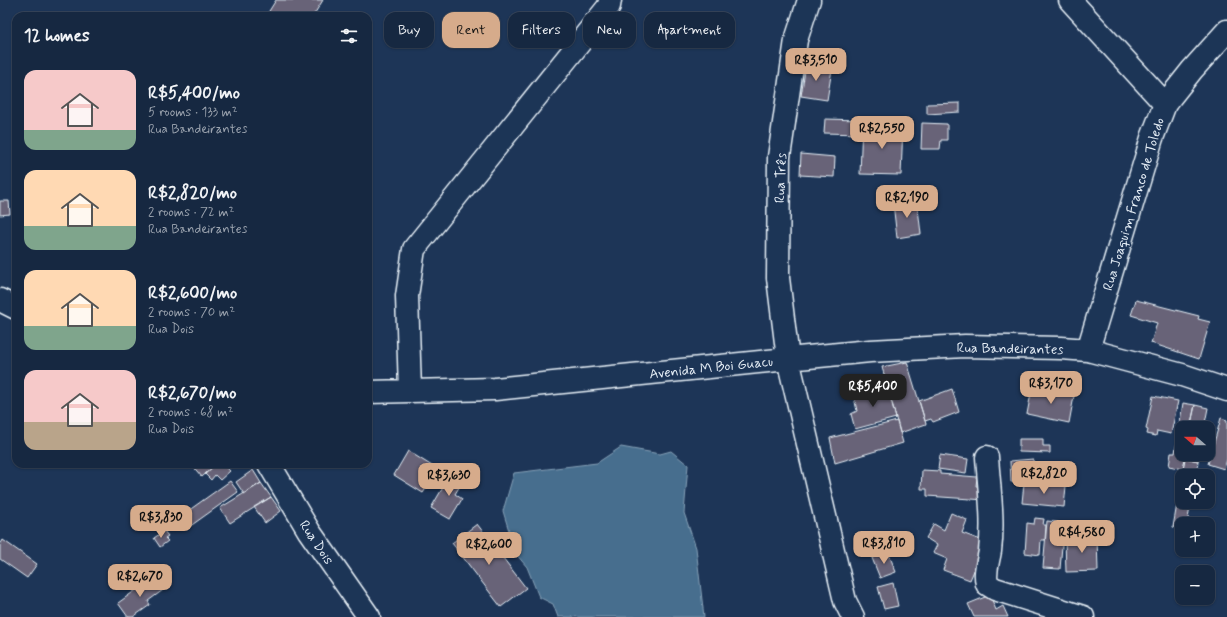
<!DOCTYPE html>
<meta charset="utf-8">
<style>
body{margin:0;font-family:Mynerve,sans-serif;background:#1f3048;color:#f1f3f6;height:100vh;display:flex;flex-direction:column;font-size:15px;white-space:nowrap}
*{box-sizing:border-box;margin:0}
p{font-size:13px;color:#9ea6b1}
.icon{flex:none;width:22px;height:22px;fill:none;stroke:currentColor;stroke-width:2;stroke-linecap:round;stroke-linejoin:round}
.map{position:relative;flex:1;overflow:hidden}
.side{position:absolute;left:12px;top:12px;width:360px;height:456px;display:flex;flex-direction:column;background:#162841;border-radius:12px;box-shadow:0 1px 3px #0004,0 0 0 1px #35445a}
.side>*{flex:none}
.hud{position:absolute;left:384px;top:12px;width:380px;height:36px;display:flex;gap:8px}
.needle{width:26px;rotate:290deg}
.buttons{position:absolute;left:1175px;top:421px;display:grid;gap:8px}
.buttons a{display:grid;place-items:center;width:40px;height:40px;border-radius:8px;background:#162841;box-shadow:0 1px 3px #0004,0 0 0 1px #35445a;font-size:20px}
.price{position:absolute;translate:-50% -34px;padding:0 9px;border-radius:8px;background:#d6ab8b;color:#111;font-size:13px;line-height:26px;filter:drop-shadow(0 1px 2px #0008)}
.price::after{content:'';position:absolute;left:50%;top:24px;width:12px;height:9px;margin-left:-6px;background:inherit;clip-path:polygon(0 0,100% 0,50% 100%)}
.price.selected{background:#222;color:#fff}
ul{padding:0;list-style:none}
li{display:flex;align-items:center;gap:12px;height:100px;padding:0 12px}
li span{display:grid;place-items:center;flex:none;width:112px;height:80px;border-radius:12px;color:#555}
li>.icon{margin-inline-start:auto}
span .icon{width:48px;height:48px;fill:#fffc;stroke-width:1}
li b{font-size:17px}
h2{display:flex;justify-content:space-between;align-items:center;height:48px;padding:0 12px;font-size:17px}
.chip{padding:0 14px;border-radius:12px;background:#162841;box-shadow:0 1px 3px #0004,0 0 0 1px #35445a;font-size:14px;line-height:36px}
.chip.selected{background:#d6ab8b;color:#111}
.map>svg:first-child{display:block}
.water{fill:#466e8e;stroke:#87a2b8}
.building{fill:#686378;stroke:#e8f1f8}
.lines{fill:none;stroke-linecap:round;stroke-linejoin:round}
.minor-casing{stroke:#e8f1f8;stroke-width:25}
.minor{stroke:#1d3557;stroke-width:22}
.labels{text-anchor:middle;stroke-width:3;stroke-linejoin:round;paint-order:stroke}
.street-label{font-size:14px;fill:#e8f1f8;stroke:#1d3557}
</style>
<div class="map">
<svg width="1227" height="617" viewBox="0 0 1227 617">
<rect width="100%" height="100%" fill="#1d3557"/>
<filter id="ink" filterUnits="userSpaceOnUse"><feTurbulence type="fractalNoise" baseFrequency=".025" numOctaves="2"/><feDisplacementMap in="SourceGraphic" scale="8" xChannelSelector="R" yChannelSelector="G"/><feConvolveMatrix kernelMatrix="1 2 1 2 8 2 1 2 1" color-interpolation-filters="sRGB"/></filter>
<g filter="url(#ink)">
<path class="water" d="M621,447L660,454L671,451L688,465L684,513L696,548L704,617H558L553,604L539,597L527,567L516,554L503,511L514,473L597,463Z"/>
<path class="building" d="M276,0H323L313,16H266Z
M806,65L832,69L827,100L801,96Z
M960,103V112L927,114V104Z
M825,119L860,120V134L824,133Z
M922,123L947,124V140H941L940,149H921Z
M862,124L903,125L901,175L860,174Z
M801,154L835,157L834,177L800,175Z
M917,200L921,234L897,238L893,203Z
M0,201H9L10,214L0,215Z
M1136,300L1199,316L1198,319L1210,322L1199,359L1151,343L1157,323L1131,315Z
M907,362L926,424L900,433L882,367Z
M888,387L896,418L855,429L851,414L857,411L854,397Z
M1032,388L1074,396L1069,423L1027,414Z
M952,389L959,412L933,422L931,419L925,421L919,401Z
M1153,396L1178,401L1171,434L1157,431L1156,436L1147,434L1148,430L1146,429Z
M1183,403L1195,405L1190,428H1182V454H1186L1183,469L1169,466L1171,453H1175Z
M1195,405L1208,408L1204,428H1190Z
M1221,418L1227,420V459L1224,469L1208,464Z
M897,421L903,443L835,463L830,438Z
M1019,439H1043V446H1050V453L1019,452Z
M408,451L448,476L441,487L431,481L423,493L394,475Z
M1186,454H1200L1198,461L1185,458Z
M940,455L968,459L966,473L938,469Z
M1185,458L1198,461L1196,476H1182Z
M1033,459L1034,481L1011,482L1010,461Z
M191,464H216L202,477Z
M216,464H223L230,471L220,480L215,475L211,480L205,474Z
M253,470L261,483L244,494L236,482Z
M922,470L940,471V474L977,477L976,486H986L985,500L927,496V489H921Z
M452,472L464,479L455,494L462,499L450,519L431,508Z
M1182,476V502H1191L1187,524H1182V529L1173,527Z
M230,481L238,492L189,527L181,516Z
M261,483L271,497L230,523L220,508Z
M1024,483L1066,486L1064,507L1022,503Z
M271,497L281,511L265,523L254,507Z
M951,513L967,520L962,533L986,542L970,580L943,570L947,559L933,553L937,545L926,538L934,524L944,530Z
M1035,518L1044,519L1043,525H1046L1045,540H1041L1040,555L1025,553L1027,523L1034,524Z
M1047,521L1064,523L1060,569L1043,568Z
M477,524L526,588L501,607L452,543Z
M164,531L168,536L165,538L168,541L160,547L154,538Z
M1097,537L1098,571L1066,572L1065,538Z
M3,540L37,564L27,578L0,559V545Z
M888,552L896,572L880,578L872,558Z
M154,577L163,590L148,601L150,605L133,617H128L118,603Z
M893,583L898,606L884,609L878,587Z
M990,595L996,610L1003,606L1008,617H974L968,604Z"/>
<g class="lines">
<g class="minor-casing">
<path id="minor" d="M809,0L796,40L779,157L778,278L788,359L870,351L965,346L1061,348L1088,350L1182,375L1227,390
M1070,0L1165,104
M0,300L16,308
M1088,350L1152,138L1165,104L1192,70L1227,31
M410,391L407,296L414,249L609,6L610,0
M368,392L495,389L788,359L845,601L853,617
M987,457C989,487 994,520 990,551C988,563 984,572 987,584L995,589L1083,617
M269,464L309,531L369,617"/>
</g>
<use href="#minor" class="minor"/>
</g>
</g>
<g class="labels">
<g class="street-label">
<text transform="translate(780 178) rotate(-88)" y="5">Rua Três</text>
<text transform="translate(1133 204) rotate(-73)" y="5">Rua Joaquim Franco de Toledo</text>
<text transform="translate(1010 348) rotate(1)" y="5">Rua Bandeirantes</text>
<text transform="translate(711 367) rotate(-6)" y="5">Avenida M Boi Guacu</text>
<text transform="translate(317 542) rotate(56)" y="5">Rua Dois</text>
</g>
</g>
</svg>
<div class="buttons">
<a><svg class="needle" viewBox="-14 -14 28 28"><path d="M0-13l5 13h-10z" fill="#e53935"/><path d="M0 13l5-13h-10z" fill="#9ea6b1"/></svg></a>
<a><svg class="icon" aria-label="locate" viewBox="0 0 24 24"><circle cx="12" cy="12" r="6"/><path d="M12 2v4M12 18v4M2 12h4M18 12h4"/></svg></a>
<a>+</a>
<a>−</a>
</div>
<b class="price" style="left:816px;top:82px">R$3,510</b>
<b class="price" style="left:882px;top:150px">R$2,550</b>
<b class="price" style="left:907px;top:219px">R$2,190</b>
<b class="price" style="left:1051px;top:405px">R$3,170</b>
<b class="price selected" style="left:873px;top:408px">R$5,400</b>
<b class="price" style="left:1044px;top:495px">R$2,820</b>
<b class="price" style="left:449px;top:497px">R$3,630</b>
<b class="price" style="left:161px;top:539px">R$3,830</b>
<b class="price" style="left:1082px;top:554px">R$4,580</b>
<b class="price" style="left:884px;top:565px">R$3,810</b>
<b class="price" style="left:489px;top:566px">R$2,600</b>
<b class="price" style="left:140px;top:598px">R$2,670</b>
<div class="hud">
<a class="chip">Buy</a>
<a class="chip selected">Rent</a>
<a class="chip">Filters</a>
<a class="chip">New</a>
<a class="chip">Apartment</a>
</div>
<section class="side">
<h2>12 homes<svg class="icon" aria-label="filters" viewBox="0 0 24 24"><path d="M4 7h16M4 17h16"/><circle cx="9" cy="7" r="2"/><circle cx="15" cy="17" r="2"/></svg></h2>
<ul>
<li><span style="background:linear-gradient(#f6c9c9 75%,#7fa58c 0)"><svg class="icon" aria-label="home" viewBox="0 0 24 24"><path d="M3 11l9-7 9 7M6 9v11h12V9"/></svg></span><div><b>R$5,400/mo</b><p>5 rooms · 133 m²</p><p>Rua Bandeirantes</p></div></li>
<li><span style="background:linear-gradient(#ffd9b3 70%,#7fa58c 0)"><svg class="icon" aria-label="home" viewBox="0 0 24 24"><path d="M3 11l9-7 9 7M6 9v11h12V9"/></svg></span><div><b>R$2,820/mo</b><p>2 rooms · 72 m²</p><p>Rua Bandeirantes</p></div></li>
<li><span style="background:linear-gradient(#ffd9b3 70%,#7fa58c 0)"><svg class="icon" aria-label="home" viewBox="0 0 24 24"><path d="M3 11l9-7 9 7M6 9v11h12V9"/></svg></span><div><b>R$2,600/mo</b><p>2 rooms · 70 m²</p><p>Rua Dois</p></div></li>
<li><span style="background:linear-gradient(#f6c9c9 65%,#b9a48a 0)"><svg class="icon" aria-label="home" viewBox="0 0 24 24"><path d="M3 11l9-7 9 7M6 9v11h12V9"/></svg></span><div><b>R$2,670/mo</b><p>2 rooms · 68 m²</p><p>Rua Dois</p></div></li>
</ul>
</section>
</div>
